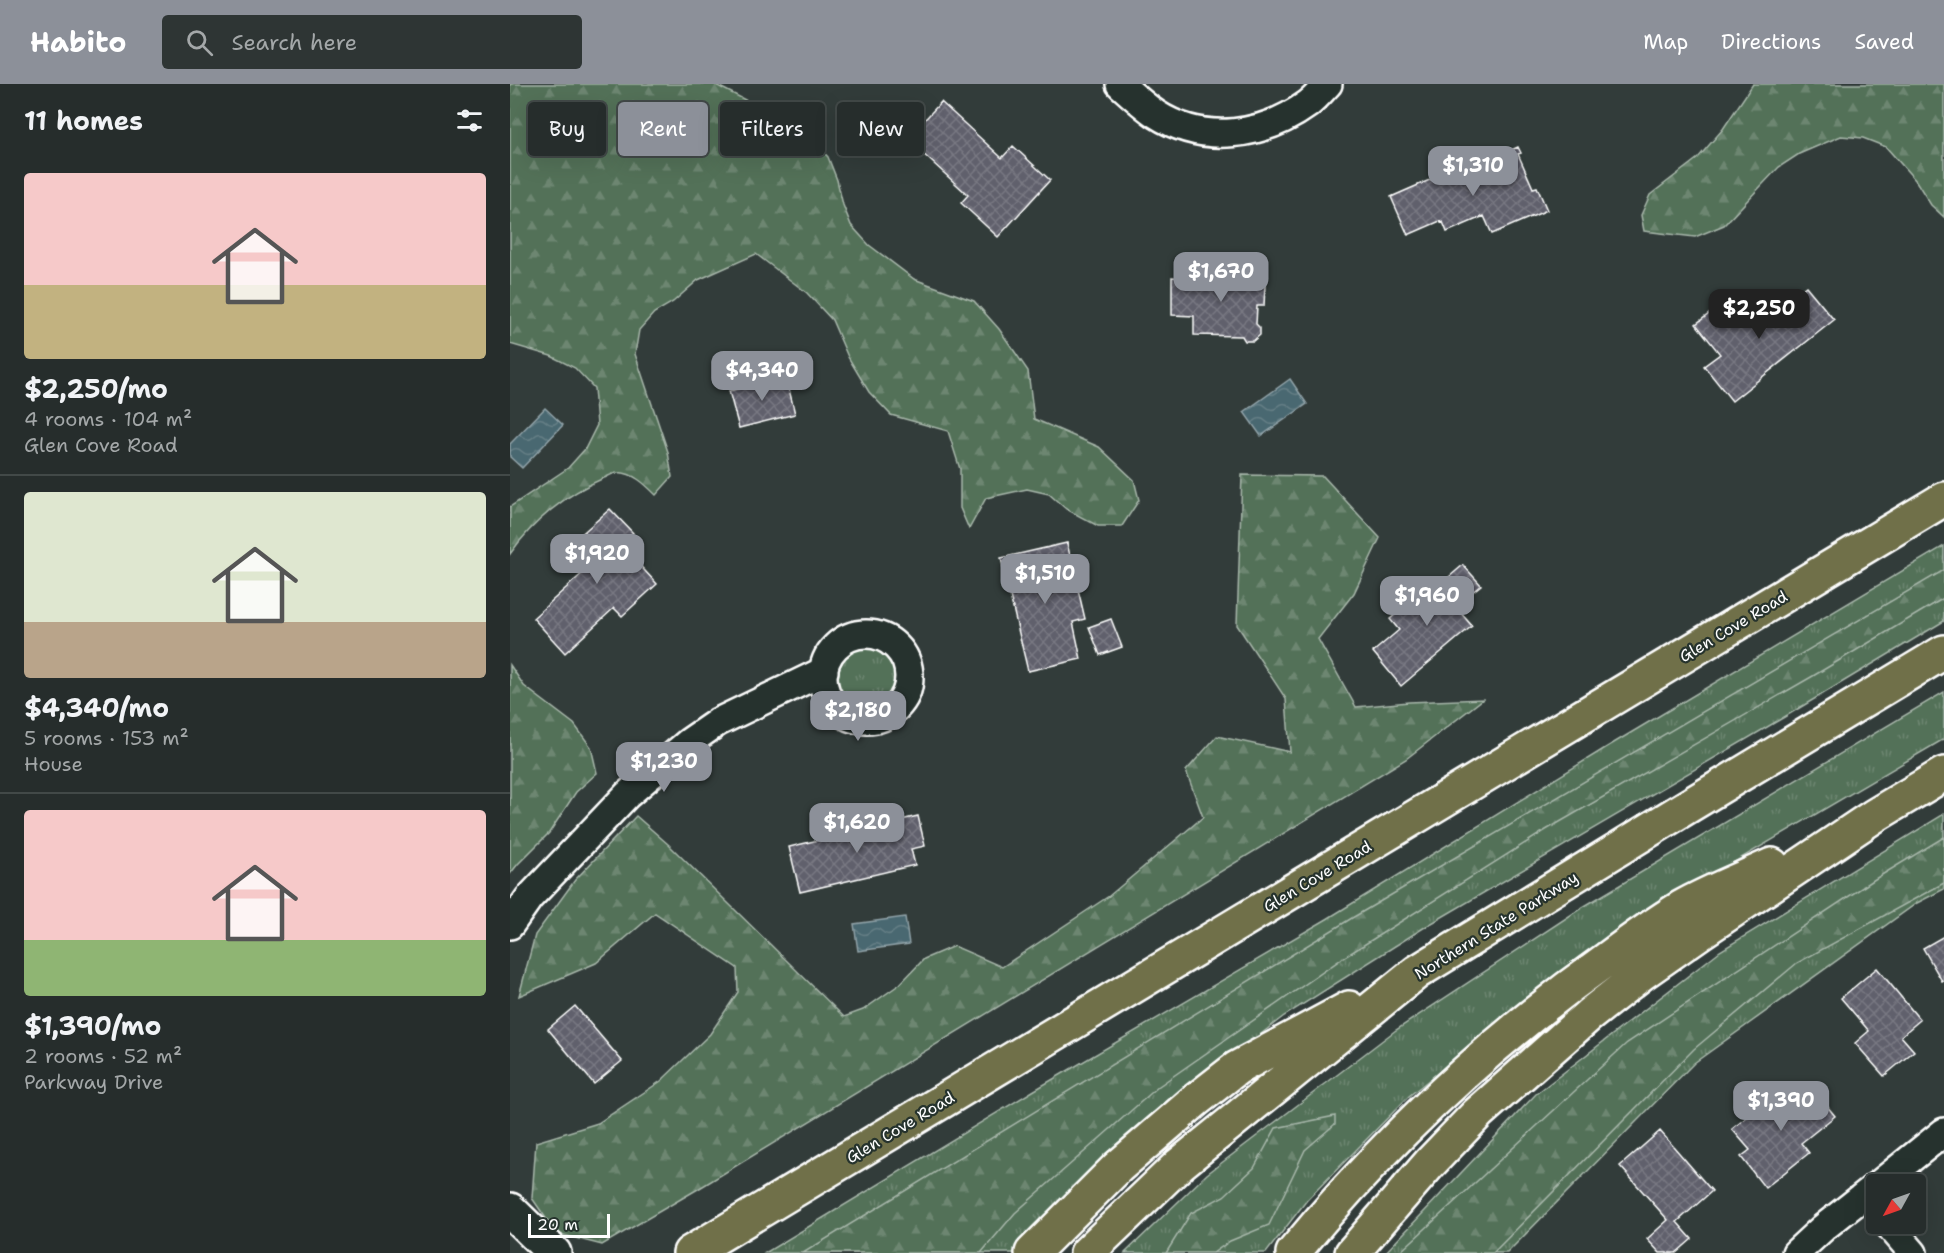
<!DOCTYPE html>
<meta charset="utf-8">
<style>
body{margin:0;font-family:"Shantell Sans",sans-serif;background:#2e3534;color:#f1f3f6;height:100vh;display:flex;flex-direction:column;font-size:22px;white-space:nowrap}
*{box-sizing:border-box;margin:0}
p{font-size:20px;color:#a4a8a9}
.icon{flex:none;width:33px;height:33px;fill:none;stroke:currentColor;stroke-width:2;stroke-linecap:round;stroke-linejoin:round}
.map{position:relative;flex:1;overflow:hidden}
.details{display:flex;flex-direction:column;background:#262d2c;width:510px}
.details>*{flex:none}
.banner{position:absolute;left:18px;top:18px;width:570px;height:54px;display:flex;gap:12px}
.needle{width:39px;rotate:230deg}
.fabs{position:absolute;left:1356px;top:1090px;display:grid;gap:12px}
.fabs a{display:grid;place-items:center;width:60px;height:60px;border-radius:6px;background:#262d2c;box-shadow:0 6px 24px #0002,0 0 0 2px #424948;font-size:30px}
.scale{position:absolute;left:18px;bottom:15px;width:82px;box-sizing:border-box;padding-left:6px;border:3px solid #fff;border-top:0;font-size:16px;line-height:21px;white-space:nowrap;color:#fff;-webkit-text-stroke:4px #26332d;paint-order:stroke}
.price{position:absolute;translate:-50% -51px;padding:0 14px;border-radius:12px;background:#8c9099;color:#fff;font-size:20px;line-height:39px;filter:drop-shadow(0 2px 3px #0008)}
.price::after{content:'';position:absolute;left:50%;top:36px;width:18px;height:14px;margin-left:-9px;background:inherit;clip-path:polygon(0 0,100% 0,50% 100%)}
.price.current{background:#222;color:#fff}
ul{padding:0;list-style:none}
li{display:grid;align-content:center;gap:12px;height:318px;padding:0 24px}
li+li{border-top:2px solid #424948}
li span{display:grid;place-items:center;height:186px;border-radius:6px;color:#555}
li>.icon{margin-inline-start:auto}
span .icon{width:108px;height:108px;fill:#fffc;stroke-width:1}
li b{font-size:26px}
h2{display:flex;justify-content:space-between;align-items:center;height:72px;padding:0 24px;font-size:26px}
.tag{padding:0 21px;border-radius:6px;background:#262d2c;box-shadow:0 6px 24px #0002,0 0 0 2px #424948;font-size:21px;line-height:54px}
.tag.current{background:#8c9099;color:#fff}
header{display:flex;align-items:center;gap:36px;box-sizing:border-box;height:84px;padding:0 30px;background:#8c9099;color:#fff}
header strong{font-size:28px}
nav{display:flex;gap:33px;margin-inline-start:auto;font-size:21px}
.search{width:420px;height:54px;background:#2e3534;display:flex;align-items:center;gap:15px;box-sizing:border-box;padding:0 21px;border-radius:6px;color:#a4a8a9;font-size:22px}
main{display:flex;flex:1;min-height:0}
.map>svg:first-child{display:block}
.grass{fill:url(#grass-tufts);stroke:#a9b8ac;stroke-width:1.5}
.forest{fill:url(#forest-firs);stroke:#a9b8ac;stroke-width:1.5}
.water{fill:url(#water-waves);stroke:#92a4aa;stroke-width:1.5}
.building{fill:url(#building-cross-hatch);stroke:#fff;stroke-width:1.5}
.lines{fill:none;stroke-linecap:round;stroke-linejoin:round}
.street-casing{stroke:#fff;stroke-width:32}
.secondary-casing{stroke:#fff;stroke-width:38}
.primary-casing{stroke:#fff;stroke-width:38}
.highway-casing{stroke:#fff;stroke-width:38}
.street{stroke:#26332d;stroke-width:27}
.secondary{stroke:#26332d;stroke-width:33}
.primary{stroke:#70704a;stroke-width:33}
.highway{stroke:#70704a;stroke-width:33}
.labels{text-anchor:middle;stroke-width:4.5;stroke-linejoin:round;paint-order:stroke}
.street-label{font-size:16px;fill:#fff;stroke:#26332d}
</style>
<header>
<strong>Habito</strong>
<div class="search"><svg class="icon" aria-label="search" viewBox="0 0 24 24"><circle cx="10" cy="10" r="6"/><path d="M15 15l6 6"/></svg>Search here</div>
<nav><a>Map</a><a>Directions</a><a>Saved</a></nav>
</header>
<main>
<section class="details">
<h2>11 homes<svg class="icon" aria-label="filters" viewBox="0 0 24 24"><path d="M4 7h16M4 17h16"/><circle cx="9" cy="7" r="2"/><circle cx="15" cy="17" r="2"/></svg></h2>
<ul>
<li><span style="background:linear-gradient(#f6c9c9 60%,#c2b280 0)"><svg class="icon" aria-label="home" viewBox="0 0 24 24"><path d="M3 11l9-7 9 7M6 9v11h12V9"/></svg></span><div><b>$2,250/mo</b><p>4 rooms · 104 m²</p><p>Glen Cove Road</p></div></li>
<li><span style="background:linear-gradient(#dfe7d0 70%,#b9a48a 0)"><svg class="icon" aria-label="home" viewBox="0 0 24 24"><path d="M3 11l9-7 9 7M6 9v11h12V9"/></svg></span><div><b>$4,340/mo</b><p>5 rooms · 153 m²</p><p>House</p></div></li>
<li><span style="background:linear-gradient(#f6c9c9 70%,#8fb573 0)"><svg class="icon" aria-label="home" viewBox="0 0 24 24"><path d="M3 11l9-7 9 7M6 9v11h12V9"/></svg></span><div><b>$1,390/mo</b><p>2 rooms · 52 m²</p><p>Parkway Drive</p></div></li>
</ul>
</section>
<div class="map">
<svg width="1434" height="1169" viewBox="0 0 1434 1169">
<defs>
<pattern id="grass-tufts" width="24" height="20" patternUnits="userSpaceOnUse" patternTransform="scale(1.5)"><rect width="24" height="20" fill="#537158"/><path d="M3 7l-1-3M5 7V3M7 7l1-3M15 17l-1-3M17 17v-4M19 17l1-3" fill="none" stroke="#6d8671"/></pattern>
<pattern id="forest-firs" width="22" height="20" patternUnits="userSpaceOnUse" patternTransform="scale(1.5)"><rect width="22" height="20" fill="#537158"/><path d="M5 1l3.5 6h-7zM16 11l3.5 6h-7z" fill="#6d8671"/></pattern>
<pattern id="water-waves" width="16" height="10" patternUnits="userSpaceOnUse" patternTransform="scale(1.5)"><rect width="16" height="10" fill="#4a6871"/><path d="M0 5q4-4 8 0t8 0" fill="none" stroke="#657f86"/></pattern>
<pattern id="building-cross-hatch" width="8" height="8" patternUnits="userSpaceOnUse" patternTransform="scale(1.5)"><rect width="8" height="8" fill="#60606c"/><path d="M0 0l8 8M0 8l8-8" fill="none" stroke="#787882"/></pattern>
</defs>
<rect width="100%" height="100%" fill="#323c3a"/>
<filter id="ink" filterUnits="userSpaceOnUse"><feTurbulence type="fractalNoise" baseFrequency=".0167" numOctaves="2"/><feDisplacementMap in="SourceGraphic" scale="12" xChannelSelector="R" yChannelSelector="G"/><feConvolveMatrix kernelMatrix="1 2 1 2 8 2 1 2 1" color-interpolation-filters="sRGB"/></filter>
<g filter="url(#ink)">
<path class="grass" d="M1434,462V537L1276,632L915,843L774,932L660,1021L530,1139L505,1169H255L523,1007L817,835L1097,663Z
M328 593a29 29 0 1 1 58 0a29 29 0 1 1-58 0Z
M1434,608V655L1115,842L1009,923L899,1012L797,1116L756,1169H615L697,1090L886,946L1073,823Z
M1434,730V805L1407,819L1184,979L997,1169H875L1026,1010L1210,867Z"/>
<path class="forest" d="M0,0H204L239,18L266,28L298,52L318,73L327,96L333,121L341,141L359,161L404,195L464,217L489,245L518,287L524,335L589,363L624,396L629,416L612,442H588L556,425L539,410L517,405L476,414L459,445L450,424V385L438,347L381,331L359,308L338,273L322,236L297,209L246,170L188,196L163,218L144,229L129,246L125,270L158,368L162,393L146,411C136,401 122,387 107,389C103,389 97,393 94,394C56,410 23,437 0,470V423L58,384L75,365L87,341L84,304L65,284L41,272L0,260Z
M1243,0H1434V133L1421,121L1406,97L1376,63L1353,54L1331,52L1289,70L1269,83L1214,141L1185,153L1134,147L1131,131L1140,111L1188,74L1213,45Z
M732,391L813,392L870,454L844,509L808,555L846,623L899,618L973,615L896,675L188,1105L92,1161L46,1149L22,1114L26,1058L88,1039L151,997L200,950L228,908L227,884L145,829L86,879L9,912L25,851L65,796L126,732L159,761L334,933L353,926L390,900L414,875L444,862L492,883L599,812L693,733L676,687L707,652L780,668L776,615L727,541Z
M1434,486V514L1303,592L1036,746L833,874L649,1002L505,1129L471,1169H293L842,834Z
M0,581L14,602L64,640L81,663L87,689L66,708L39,749L8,780L0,790Z
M1434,753V799L1287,879L1184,965L983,1169H889L1117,959L1365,795Z
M825,1032V1040L795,1066L759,1141L720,1157L703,1169H656L681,1129L714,1112L744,1084L766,1044Z"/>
<path class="water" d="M780,295L797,320L751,352L734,328Z
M35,324L53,341L12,384L0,373V360Z
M395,833L399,860L348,867L344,840Z"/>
<path class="building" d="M431,18L492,74L503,62L540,96L488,153L451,119L458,111L397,55Z
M1008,63L1011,69L1008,70L1023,104L1027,103L1037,126L982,150L974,132L937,148L933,138L931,139L930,137L898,151L881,113L938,88L940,93Z
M711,180L728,181L727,186L748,187L747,201H755L754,222H747L746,240L750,244V251L743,257H735L732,252L684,251V232L662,231V193L711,196Z
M1296,202L1324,236L1222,317L1194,282L1210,270L1186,240L1220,214L1243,244Z
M276,293L285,330L229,344L219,307Z
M100,425L123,449L110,460L147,500L112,532L104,524L55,569L23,534L87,476L67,454Z
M557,459L575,535L563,538L571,575L518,587L491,474Z
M953,481L971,501L945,522L962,542L891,602L863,568L889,546L880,535L899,519L903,524Z
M601,535L612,563L590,571L579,543Z
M408,732L415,762L401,765L405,781L290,808L279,763Z
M1434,852V896L1432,897L1413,864Z
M1367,884L1410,936L1391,952L1404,967L1374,992L1345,959L1359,947L1331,914Z
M65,922L112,977L84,1000L38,945Z
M1299,1000L1325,1032L1291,1059L1299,1069L1255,1104L1231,1073L1240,1066L1222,1045L1272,1005L1280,1015Z
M1150,1047L1202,1107L1167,1138L1182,1155L1166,1169H1150L1137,1155L1158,1136L1110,1082Z"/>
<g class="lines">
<g class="street-casing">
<path id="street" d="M610,0C621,10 633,21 646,30C694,61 754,52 798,20C806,14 812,6 818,0
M313 593a43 43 0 1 1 86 0a43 43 0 1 1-86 0Z
M0,841L19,814L117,711L179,658L208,638L314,587
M1368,1101L1434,1048
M1378,1140L1403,1169
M1286,1169L1313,1144L1366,1102"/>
</g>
<g class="secondary-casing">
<path id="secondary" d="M0,1126L44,1169"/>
</g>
<g class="primary-casing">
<path id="primary" d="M180,1169L1434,415"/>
</g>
<g class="highway-casing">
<path id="highway" d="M522,1169L608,1083L686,1016L727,984L839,924
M577,1169L670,1080L907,888L1180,721L1434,568
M783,1169C874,1058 980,958 1097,875C1121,857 1146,839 1172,823C1200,807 1232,795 1262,781
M842,1169L920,1079L968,1029L1079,931L1131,890L1191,848L1364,732L1434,690"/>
</g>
<use href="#street" class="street"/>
<use href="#secondary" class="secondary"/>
<use href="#primary" class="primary"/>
<use href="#highway" class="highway"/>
</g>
</g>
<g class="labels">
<g class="street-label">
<text transform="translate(1223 542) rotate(-31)" y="6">Glen Cove Road</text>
<text transform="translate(807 792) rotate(-31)" y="6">Glen Cove Road</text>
<text transform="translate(986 841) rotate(-32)" y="6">Northern State Parkway</text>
<text transform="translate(390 1043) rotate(-31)" y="6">Glen Cove Road</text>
</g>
</g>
</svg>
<div class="fabs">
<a><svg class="needle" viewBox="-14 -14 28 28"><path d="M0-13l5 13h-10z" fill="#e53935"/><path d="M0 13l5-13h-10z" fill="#a4a8a9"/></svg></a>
</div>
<div class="scale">20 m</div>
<b class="price" style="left:963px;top:113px">$1,310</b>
<b class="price" style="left:711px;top:219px">$1,670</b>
<b class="price current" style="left:1249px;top:256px">$2,250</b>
<b class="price" style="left:252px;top:318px">$4,340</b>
<b class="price" style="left:87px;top:501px">$1,920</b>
<b class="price" style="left:535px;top:521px">$1,510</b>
<b class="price" style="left:917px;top:543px">$1,960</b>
<b class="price" style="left:348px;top:658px">$2,180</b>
<b class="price" style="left:154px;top:709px">$1,230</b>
<b class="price" style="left:347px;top:770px">$1,620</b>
<b class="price" style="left:1271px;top:1048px">$1,390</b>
<div class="banner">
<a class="tag">Buy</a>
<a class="tag current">Rent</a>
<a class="tag">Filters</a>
<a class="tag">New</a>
</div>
</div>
</main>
